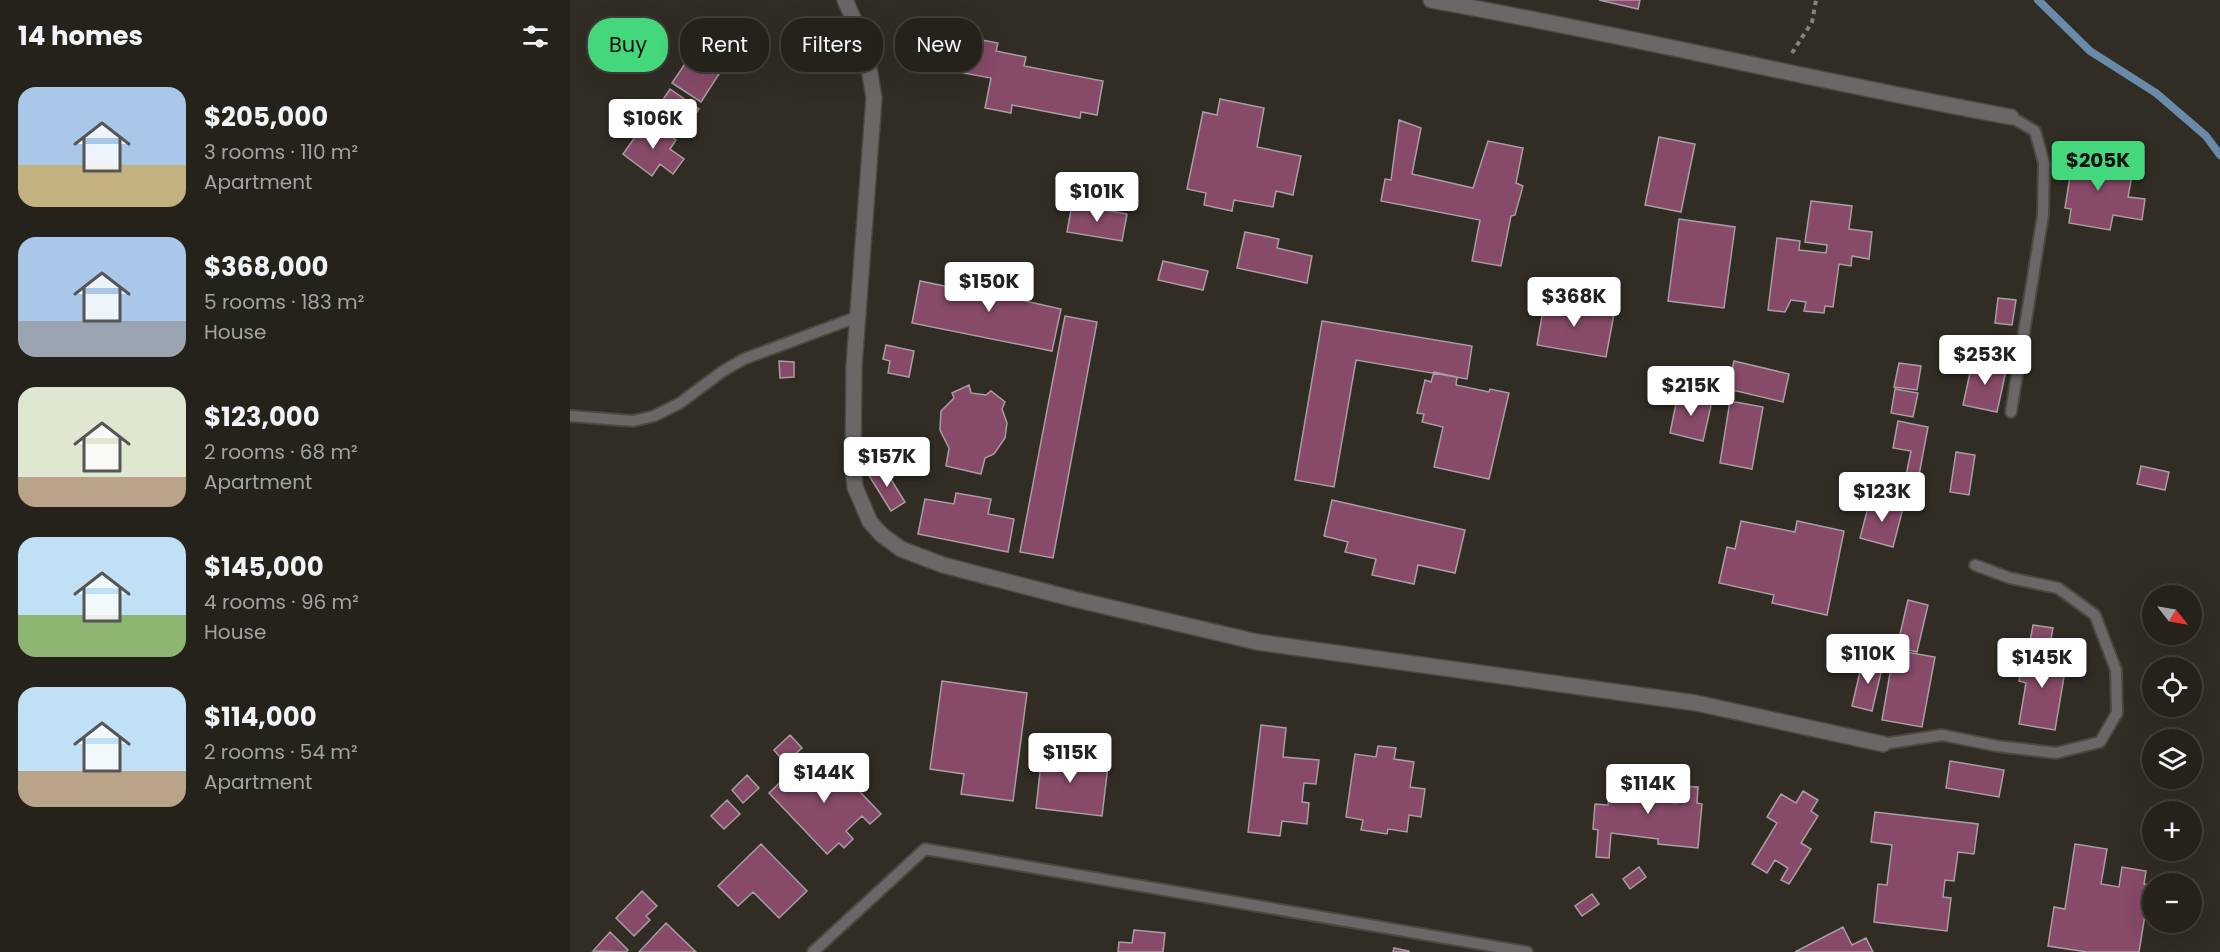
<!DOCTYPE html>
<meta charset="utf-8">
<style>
body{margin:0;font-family:Poppins,sans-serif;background:#312f29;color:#f1f3f6;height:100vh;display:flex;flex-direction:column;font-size:22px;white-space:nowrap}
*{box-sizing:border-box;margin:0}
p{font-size:20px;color:#a3a4a3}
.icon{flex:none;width:33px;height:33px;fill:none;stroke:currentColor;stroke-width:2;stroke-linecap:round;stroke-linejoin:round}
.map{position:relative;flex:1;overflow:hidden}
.panel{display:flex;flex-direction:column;background:#25221c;width:570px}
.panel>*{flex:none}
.banner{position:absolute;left:18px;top:18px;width:570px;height:54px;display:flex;gap:12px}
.needle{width:39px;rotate:121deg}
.controls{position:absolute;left:1572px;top:585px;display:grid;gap:12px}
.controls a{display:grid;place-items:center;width:60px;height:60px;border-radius:50%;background:#25221c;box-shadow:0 6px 24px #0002,0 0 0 2px #423f3b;font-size:30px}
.price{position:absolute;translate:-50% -51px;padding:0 14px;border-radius:6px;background:#fff;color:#222;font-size:20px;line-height:39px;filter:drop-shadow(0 2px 3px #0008)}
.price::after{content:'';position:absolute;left:50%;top:36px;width:18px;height:14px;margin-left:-9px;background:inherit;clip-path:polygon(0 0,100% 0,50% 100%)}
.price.active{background:#44d77b;color:#111}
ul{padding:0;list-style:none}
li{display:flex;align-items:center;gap:18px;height:150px;padding:0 18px}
li span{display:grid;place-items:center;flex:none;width:168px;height:120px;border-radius:18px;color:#555}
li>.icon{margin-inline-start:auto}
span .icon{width:72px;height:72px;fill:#fffc;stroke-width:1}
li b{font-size:26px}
h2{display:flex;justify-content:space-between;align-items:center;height:72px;padding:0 18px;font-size:26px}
.pill{padding:0 21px;border-radius:24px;background:#25221c;box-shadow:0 6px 24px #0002,0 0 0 2px #423f3b;font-size:21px;line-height:54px}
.pill.active{background:#44d77b;color:#111}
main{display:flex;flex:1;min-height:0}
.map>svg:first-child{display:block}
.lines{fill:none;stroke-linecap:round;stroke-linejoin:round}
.stream{stroke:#6a8aa9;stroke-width:8}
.building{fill:#874a69;stroke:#a89da2;stroke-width:1.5}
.lane-casing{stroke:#4c4841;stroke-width:14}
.street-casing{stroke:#4c4841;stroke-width:18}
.path{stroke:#86837c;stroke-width:4;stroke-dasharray:4.5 4.5;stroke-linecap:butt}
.lane{stroke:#6c6667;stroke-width:10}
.street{stroke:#6c6667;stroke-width:15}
</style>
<main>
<section class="panel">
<h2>14 homes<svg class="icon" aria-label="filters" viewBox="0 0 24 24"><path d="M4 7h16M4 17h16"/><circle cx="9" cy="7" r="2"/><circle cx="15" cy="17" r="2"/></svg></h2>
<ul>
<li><span style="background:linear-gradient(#a9c7e8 65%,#c2b280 0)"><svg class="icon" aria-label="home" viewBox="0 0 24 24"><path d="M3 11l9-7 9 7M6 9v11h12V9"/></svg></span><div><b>$205,000</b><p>3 rooms · 110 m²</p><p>Apartment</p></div></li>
<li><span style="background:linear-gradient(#a9c7e8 70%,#9aa5b1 0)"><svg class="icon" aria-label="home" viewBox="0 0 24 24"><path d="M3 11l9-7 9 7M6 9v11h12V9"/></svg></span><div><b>$368,000</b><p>5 rooms · 183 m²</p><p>House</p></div></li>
<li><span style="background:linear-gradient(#dfe7d0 75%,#b9a48a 0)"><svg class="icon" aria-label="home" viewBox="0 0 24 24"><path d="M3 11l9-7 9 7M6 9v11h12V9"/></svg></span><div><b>$123,000</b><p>2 rooms · 68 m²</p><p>Apartment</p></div></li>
<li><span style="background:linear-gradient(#bfe0f5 65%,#8fb573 0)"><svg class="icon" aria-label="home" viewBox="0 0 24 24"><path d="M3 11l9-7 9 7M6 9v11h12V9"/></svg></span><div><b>$145,000</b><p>4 rooms · 96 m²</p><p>House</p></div></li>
<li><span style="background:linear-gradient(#bfe0f5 70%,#b9a48a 0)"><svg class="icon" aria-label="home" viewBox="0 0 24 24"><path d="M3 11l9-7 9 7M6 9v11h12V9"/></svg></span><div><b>$114,000</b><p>2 rooms · 54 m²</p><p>Apartment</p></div></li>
</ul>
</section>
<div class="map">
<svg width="1650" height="952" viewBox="0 0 1650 952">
<rect width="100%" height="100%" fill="#312d25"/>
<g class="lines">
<path class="stream" d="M1468,0L1520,51L1586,93L1636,136L1650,155"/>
</g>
<path class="building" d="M1029,0H1070L1068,9Z
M396,37L428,43L426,51L456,57L454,66L533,81L527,115L511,112L510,118L442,105L441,113L415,108L421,78L377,70L381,50L393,52Z
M123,52L151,71L131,102L102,83Z
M100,89L129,109L111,136L82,116Z
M650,99L694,108L687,147L731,156L723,195L706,191L703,207L664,200L662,211L634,205L636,193L617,189L633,112L647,115Z
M78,119L106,140L100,149L114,159L103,174L90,164L82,176L53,154Z
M829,120L851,128L842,174L903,188L918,141L953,148L946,183L953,186L945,215L941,216L931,266L902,261L910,220L811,201L815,179L821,180Z
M1089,137L1125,144L1111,212L1075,205Z
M1486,148L1505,151L1503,159L1563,169L1558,197L1575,199L1572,220L1543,215L1540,230L1499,223L1501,209L1495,208L1501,170L1483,168Z
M1241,201L1282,206L1279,229L1302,232L1299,259L1282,256L1281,266L1269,264L1263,307L1255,306L1254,313L1234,311L1236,302L1221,300L1215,312L1198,310L1207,238L1230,241L1229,250L1256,253L1257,245L1235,242Z
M502,204L557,214L552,241L497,232Z
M1109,219L1165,227L1154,308L1098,301Z
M675,232L709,239L707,248L742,256L737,283L667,268Z
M593,261L638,271L633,290L588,280Z
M438,270L460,275L455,301L491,309L482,351L342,323L350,281L433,298Z
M976,293L998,298L997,306L1044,314L1036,357L967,345Z
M1428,298L1446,300L1442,325L1425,323Z
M495,316L527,322L483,558L450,552Z
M752,321L902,346L897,379L786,360L764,487L725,480Z
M316,345L344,351L339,377L318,373L320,361L313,359Z
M1403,359L1437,366L1427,412L1393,405Z
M209,361L224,362V377L210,378Z
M1164,361L1219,374L1213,402L1158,389Z
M1329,363L1351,366L1347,390L1324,387Z
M864,372L887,377L886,385L919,392L920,389L939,393L919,479L864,467L873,427L852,422L854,414L847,413L855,380L861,382Z
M399,385L401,393L416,395L421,391L435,402L432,409L437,423L435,438L424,454L415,458L411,474L376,466L379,448L370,430L371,411L384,398L382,393Z
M1325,389L1348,393L1343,417L1321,413Z
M1108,394L1142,401L1133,441L1100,433Z
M1160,401L1193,407L1182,469L1150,463Z
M1328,421L1358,427L1343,507L1330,505L1341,451L1323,448Z
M1386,452L1405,455L1399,495L1380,492Z
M312,465L335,502L321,511L298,474Z
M1571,466L1599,472L1595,490L1567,484Z
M386,493L421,499L418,514L444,519L438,552L348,534L355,499L384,504Z
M762,500L895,530L885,573L848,565L844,584L802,575L806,559L775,552L778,542L754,536Z
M1300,500L1333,508L1323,547L1290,538Z
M1171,521L1225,532L1227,521L1274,531L1257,615L1202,603L1204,595L1149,583L1157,547L1165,549Z
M1338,600L1358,605L1347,652L1327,647Z
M1463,625L1483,628L1478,655L1458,652Z
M1324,650L1365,657L1352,727L1312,720Z
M1454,651L1497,659L1485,730L1449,724L1456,683L1449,681Z
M1293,659L1313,664L1302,711L1282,706Z
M372,681L457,693L443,801L391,794L394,774L360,769Z
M691,725L716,728L713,757L749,760L746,784L734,783L732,802L739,803L737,824L712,821L710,836L678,832Z
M220,735L232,748L215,763L204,750Z
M473,745L498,748V759L538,766L532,816L466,808Z
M808,746L826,748L824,759L844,762L840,787L855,789L851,817L839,815L837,832L818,829L817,834L791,830L793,820L776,817L785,754L806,757Z
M256,756L311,814L300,824L292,816L276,831L283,839L274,848L269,843L257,854L199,793L222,771L233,778Z
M1380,761L1434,770L1429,797L1376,788Z
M1041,774L1064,776L1062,797L1071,798L1072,782L1099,784L1097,802L1107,803L1108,786L1128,787L1127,803L1132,804L1128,848L1088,844V839L1041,833L1039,858L1026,857L1028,830L1023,829L1025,804L1038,805Z
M177,775L189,788L173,803L162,790Z
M1233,791L1248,800L1241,811L1248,816L1231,843L1241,849L1219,884L1211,880L1218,868L1205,860L1197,873L1182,864L1207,823L1197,817L1211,794L1226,803Z
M157,800L170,814L154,829L141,816Z
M1305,812L1408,824L1404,854L1388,852L1384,881L1375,880L1373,897L1381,898L1377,931L1304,922L1308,884L1317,885L1322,845L1301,842Z
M191,844L237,891L209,918L183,892L168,906L148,886Z
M1505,844L1537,849L1531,884L1549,887L1552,867L1576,871L1574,884L1582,885V917L1575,915L1569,952H1517L1478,946L1484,907L1495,909Z
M1069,867L1076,877L1060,889L1053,879Z
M72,891L87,906L76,916L80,920L64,936L46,918Z
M1022,894L1029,904L1012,916L1005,906Z
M96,923L126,952H69Z
M1273,927L1282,945L1296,938L1303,952H1225Z
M564,930L595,933L593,952H548L549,942L562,943Z
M40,932L58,950L56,952L23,951Z
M824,948L839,951V952H823Z"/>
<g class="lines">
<g class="lane-casing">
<path id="lane" d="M1441,412L1473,215L1474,163L1465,131L1441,117
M0,416L63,421L84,416L110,403L153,371L174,359L287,317
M1313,744L1372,735L1427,746L1486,753L1530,742L1547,713L1546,670L1525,615L1488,588L1440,578L1405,565
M243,952L355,849L957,952"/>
</g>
<g class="street-casing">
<path id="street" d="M275,0L295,45L304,98L284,366L283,465L285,487L300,522L312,535L331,549L373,565L504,599L687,642L1126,703L1313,744
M861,0C1055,35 1247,81 1441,117"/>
</g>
<path class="path" d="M1222,53L1242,22L1246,0"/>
<use href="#lane" class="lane"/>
<use href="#street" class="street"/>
</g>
</svg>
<div class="controls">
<a><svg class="needle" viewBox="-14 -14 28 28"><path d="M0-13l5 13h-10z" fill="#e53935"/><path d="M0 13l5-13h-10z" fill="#a3a4a3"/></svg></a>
<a><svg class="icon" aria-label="locate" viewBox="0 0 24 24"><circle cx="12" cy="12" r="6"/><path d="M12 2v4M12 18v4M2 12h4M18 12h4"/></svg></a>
<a><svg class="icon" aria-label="layers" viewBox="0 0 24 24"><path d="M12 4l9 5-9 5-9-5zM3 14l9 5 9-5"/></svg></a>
<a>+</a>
<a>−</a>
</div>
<b class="price" style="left:83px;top:150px">$106K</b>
<b class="price active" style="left:1528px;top:192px">$205K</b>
<b class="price" style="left:527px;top:223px">$101K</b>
<b class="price" style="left:419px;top:313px">$150K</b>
<b class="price" style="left:1004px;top:328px">$368K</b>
<b class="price" style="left:1415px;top:386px">$253K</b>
<b class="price" style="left:1121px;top:417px">$215K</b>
<b class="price" style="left:317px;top:488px">$157K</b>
<b class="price" style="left:1312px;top:523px">$123K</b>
<b class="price" style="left:1298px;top:685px">$110K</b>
<b class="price" style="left:1472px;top:689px">$145K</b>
<b class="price" style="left:500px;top:784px">$115K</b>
<b class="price" style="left:254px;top:804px">$144K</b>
<b class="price" style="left:1078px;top:815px">$114K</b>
<div class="banner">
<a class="pill active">Buy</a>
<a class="pill">Rent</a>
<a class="pill">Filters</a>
<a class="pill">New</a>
</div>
</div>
</main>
